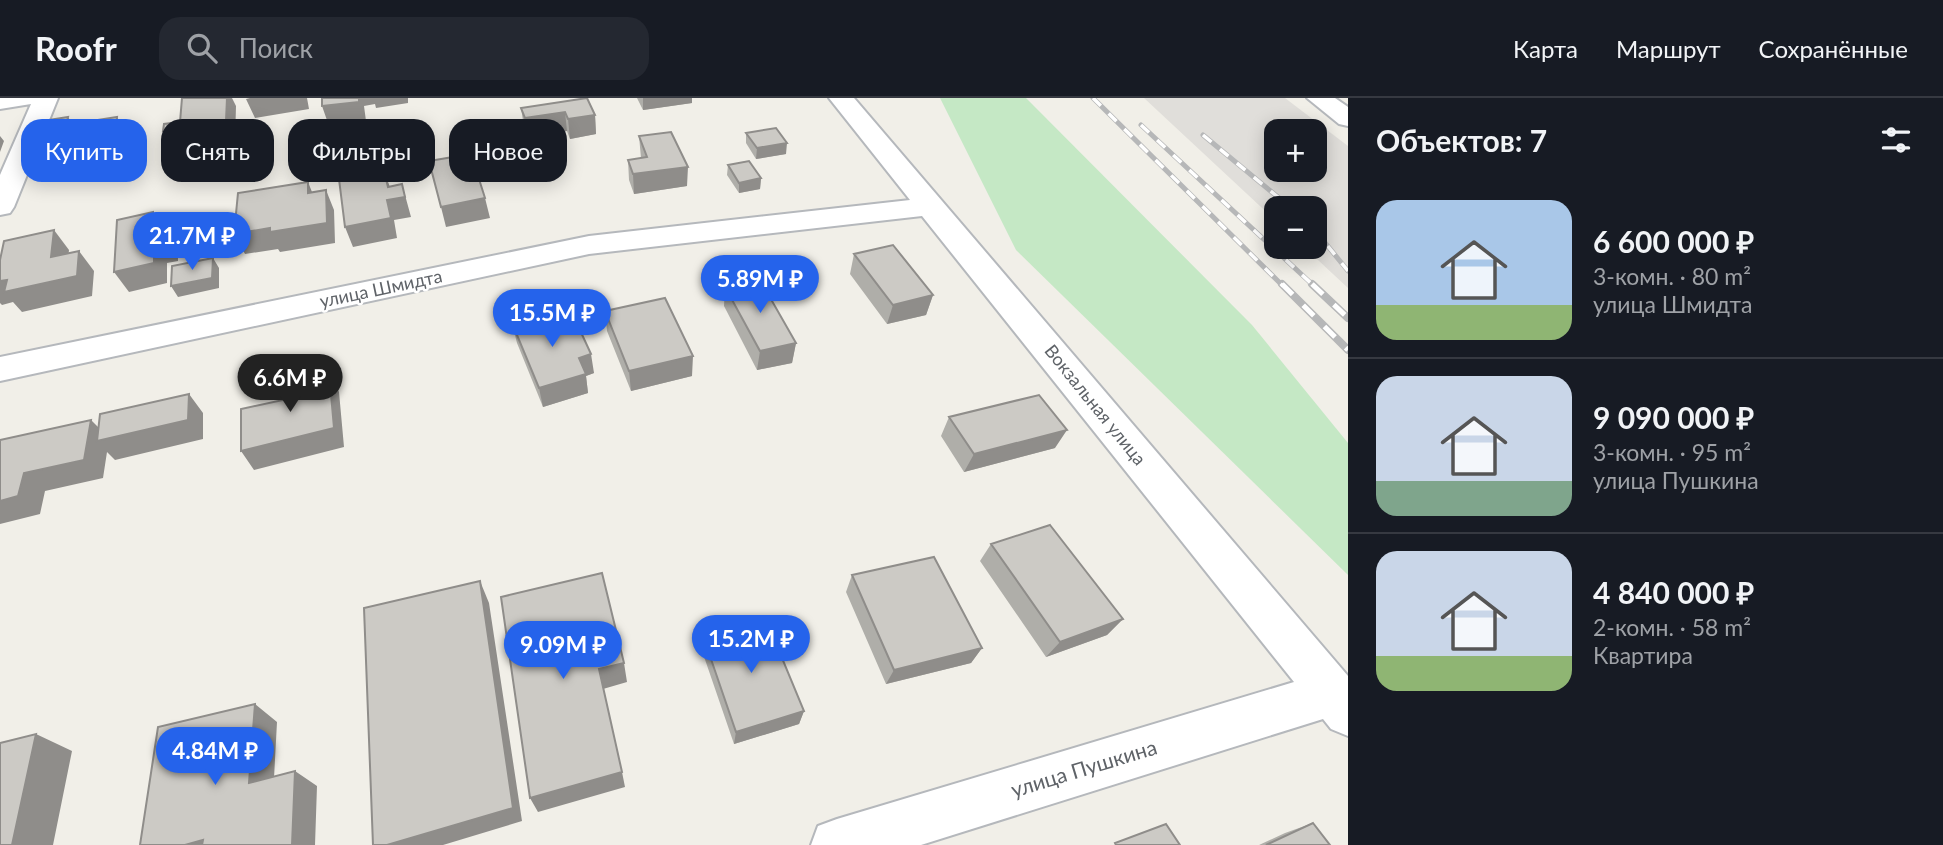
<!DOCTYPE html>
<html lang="ru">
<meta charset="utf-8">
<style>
body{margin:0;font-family:Lato,sans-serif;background:#242831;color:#f1f3f6;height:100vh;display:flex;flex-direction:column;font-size:26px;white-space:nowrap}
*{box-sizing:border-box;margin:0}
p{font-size:23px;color:#9ea1a6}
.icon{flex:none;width:38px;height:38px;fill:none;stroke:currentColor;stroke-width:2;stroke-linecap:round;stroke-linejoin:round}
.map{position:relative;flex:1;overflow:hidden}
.side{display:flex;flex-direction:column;background:#171b24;width:595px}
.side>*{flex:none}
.guide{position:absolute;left:21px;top:21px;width:665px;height:63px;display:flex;gap:14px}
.buttons{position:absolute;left:1264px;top:21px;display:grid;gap:14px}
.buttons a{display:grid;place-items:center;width:63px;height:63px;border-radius:14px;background:#171b24;box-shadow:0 4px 18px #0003;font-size:35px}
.price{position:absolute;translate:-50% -60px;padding:0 16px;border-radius:24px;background:#2563eb;color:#fff;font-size:23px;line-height:46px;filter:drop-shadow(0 2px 4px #0008)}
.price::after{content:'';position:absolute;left:50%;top:42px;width:21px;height:16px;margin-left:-10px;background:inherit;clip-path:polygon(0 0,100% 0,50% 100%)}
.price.active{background:#222;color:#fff}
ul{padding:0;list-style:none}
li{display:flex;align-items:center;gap:21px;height:175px;padding:0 28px}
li+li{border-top:2px solid #363941}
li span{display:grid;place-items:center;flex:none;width:196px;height:140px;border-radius:21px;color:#555}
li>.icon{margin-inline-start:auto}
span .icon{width:84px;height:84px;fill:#fffc;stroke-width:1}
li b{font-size:30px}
h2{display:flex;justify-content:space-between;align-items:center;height:84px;padding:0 28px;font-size:30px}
.tag{padding:0 24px;border-radius:21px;background:#171b24;box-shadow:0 4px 18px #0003;font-size:24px;line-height:63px}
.tag.active{background:#2563eb;color:#fff}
header{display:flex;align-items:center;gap:42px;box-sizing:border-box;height:98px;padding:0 35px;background:#171b24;border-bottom:2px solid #363941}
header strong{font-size:33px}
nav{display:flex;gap:38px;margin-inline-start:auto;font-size:24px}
.search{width:490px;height:63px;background:#242831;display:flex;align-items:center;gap:18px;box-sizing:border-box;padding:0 24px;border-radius:21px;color:#9ea1a6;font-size:26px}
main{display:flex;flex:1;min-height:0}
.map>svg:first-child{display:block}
.industrial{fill:#e0deda;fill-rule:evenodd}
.green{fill:#c5e8c5}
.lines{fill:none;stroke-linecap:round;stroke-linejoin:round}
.minor-casing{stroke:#b5b8bc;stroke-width:4}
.minor{fill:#fff;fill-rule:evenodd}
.rail-far1-casing{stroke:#b6b7b8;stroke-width:5}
.rail-casing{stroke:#b6b7b8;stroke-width:8}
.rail-far1{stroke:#fff;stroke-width:3.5;stroke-dasharray:11;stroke-linecap:butt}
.rail{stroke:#fff;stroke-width:5;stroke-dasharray:15;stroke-linecap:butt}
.wall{fill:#afaea9}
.shaded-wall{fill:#8f8d8a}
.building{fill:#cccac5;stroke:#8f8d8a;stroke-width:2}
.labels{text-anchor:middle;stroke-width:5;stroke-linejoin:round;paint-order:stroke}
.street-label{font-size:18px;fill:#5f6368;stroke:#fff}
.near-street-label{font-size:21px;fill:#5f6368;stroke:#fff}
</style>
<header>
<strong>Roofr</strong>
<div class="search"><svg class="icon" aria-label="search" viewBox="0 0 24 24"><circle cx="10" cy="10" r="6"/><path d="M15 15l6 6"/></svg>Поиск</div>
<nav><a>Карта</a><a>Маршрут</a><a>Сохранённые</a></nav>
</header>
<main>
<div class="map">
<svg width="1348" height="747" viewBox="0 0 1348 747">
<rect width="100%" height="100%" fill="#f1efe8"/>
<path class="industrial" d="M1144,0H1285L1348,48V190L1304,149H1314V110H1276V123ZM1276,33H1314V72H1276Z"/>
<path class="green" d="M940,0H1026L1252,227L1348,345V477L1016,152Z"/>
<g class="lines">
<g class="minor-casing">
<path id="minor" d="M0,0H58L14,109L10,115L0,117V77L31,6L0,11Z
M829,0H854L1348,578V638L1331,631L1323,621L921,747H811L818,728L837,721L1294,584L922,118L589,156L0,283V259L589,138L910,102Z
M1307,0H1335L1348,9V28L1339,26Z"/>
</g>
<use href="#minor" class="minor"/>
<g class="rail-far1-casing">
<path id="rail-far1" d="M1093,0L1283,188
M1141,27L1314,188
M1203,37L1291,110
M1314,131L1348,173"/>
</g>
<g class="rail-casing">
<path id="rail" d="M1282,186L1348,252
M1312,186L1348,220"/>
</g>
<use href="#rail-far1" class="rail-far1"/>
<use href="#rail" class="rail"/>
</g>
<path class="wall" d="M637,0H692V5L643,12Z
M521,10L595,17L596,36L570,41L567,33L528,40L524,29Z
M746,35L786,56L756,61L746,45Z
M639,38L687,88L634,96L629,82L628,62L641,60Z
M728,67L761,80L760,91L739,95L727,77Z
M854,156L933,197L926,217L887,226L850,176Z
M725,189L796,245L792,265L757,272L724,208Z
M605,213L692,278L631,293L607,233Z
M512,225L568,233L594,275L586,278L588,295L543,309L517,245Z
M949,319L1055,350L964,374L941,338Z
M991,446L1123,521L1107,537L1046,559L980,463Z
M852,477L982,550L971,565L886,586L846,494Z
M701,532L745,539L804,613L799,626L734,646L700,547Z
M1313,725L1330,747H1259L1285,735Z"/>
<path class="shaded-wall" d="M227,0H232L236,8L235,43L174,53L163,33Z
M250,0H307L309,11L255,20L246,1Z
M359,0H408V5L376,10L375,6L364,8L366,23L329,28L322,8Z
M643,0H692V5L643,12Z
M565,14L567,33L528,40L525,20Z
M595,17L596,36L570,41L568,21Z
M68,19L80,37L117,19L129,39L127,52L51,61L37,42L66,27Z
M0,38L4,43L0,54Z
M787,45L786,56L756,61L757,50Z
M688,69L687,88L634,96L633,76Z
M384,73L391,92L402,86L411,119L394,122L397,140L353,149L345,129L387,102L388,89Z
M761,80L760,91L739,95V85Z
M308,84L316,104L308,95Z
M326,92L334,112L335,145L280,154L278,151L245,156L234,136Z
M485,100L490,120L446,129L441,109Z
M153,114L165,134L166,127L178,147V163L167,165V185L129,194L114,174L152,130Z
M54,132L69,152L66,179L51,159Z
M79,153L94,173L92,198L22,214L13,204L2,207L0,205V183Z
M213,160L219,170V190L178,199L171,188Z
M933,197L926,217L887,226L893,207Z
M796,245L792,265L757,272L760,253Z
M591,256L594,275L586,278L588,295L543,309L539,290L579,260Z
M693,258L692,278L631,293L629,273Z
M329,274L339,294L344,349L254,372L241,353Z
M189,296L203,315V341L115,362L107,354L103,380L45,393L40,416L0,426V403L24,375L91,322L109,340Z
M1067,332L1055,350L964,374L974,356Z
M480,483L489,505L522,723L443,747H387Z
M1123,521L1107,537L1046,559L1060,544Z
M982,550L971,565L886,586L894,572Z
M624,565L627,584L603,591L599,571Z
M255,606L277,624L273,699L249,685Z
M804,613L799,626L734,646L736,634Z
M36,636L72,653L53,747H12Z
M295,673L317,688L315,747H292Z
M622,674L625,689L538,714L530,700Z
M203,742L214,747H185Z"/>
<path class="building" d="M182,0H227L226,23L163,33L164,26L180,24Z
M322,0H359V4L322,8Z
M587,0L595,17L568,21L565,14L525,20L521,10Z
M68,19L66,27L117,19L115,33L37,42L43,23Z
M776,30L787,45L757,50L746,35Z
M671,34L688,69L633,76L628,62L647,59L639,38Z
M471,56L485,100L441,109L429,63Z
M749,63L761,80L739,85L728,67Z
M384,73L388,89L402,86L405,99L387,102L391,120L345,129L339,81Z
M308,84V95L326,92L327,125L270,134V130L234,136L238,95Z
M153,114L152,130L166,127V143L154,145V165L114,174L117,122Z
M54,132L51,159L79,153L77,178L4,194L7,182L0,183V162L4,143Z
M893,147L933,197L893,207L854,156Z
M213,160L212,180L171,188L172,168Z
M760,182L796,245L760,253L725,189Z
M665,200L693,258L629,273L605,213Z
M559,213L568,233L579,230L591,256L579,260L586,276L539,290L512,225Z
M329,274L334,330L241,353V311L283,302L282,285Z
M189,296L188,322L97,343L100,316Z
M1039,297L1067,332L974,356L949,319Z
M91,322L84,362L24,375L18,398L0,403V342Z
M1050,427L1123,521L1060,544L991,446Z
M934,459L982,550L894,572L852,477Z
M602,475L624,565L599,571L622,674L530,700L501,499Z
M480,483L513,710L387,747H373L364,510Z
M738,521L745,539L770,531L804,613L736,634L701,532Z
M255,606L249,685L295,673L292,747H202L203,742L185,747H140L158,629Z
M36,636L12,747H0V645Z
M1313,725L1330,747H1266Z
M1166,726L1180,747H1116L1115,745Z"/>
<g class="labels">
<g class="street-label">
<text transform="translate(381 191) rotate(-12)" y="6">улица Шмидта</text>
<text transform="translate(1095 307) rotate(51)" y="6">Вокзальная улица</text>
</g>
<g class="near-street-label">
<text transform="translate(1084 671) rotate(-17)" y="7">улица Пушкина</text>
</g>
</g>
</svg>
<div class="buttons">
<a>+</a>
<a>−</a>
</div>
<b class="price" style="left:192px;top:174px">21.7M ₽</b>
<b class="price" style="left:760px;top:217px">5.89M ₽</b>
<b class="price" style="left:552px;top:251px">15.5M ₽</b>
<b class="price active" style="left:290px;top:316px">6.6M ₽</b>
<b class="price" style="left:751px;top:577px">15.2M ₽</b>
<b class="price" style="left:563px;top:583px">9.09M ₽</b>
<b class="price" style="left:215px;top:689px">4.84M ₽</b>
<div class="guide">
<a class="tag active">Купить</a>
<a class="tag">Снять</a>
<a class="tag">Фильтры</a>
<a class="tag">Новое</a>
</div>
</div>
<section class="side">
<h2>Объектов: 7<svg class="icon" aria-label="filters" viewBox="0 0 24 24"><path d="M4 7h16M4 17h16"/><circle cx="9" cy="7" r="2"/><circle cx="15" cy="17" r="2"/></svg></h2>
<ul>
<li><span style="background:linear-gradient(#a9c7e8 75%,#8fb573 0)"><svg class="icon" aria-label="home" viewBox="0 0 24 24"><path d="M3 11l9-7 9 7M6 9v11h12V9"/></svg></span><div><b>6 600 000 ₽</b><p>3-комн. · 80 m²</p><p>улица Шмидта</p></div></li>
<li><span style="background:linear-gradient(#c9d6e8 75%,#7fa58c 0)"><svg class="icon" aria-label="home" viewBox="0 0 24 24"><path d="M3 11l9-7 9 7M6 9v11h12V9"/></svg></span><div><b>9 090 000 ₽</b><p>3-комн. · 95 m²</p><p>улица Пушкина</p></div></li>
<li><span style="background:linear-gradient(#c9d6e8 75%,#8fb573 0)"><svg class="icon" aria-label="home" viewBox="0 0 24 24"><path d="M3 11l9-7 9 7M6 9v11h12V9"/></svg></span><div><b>4 840 000 ₽</b><p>2-комн. · 58 m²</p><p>Квартира</p></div></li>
</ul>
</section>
</main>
